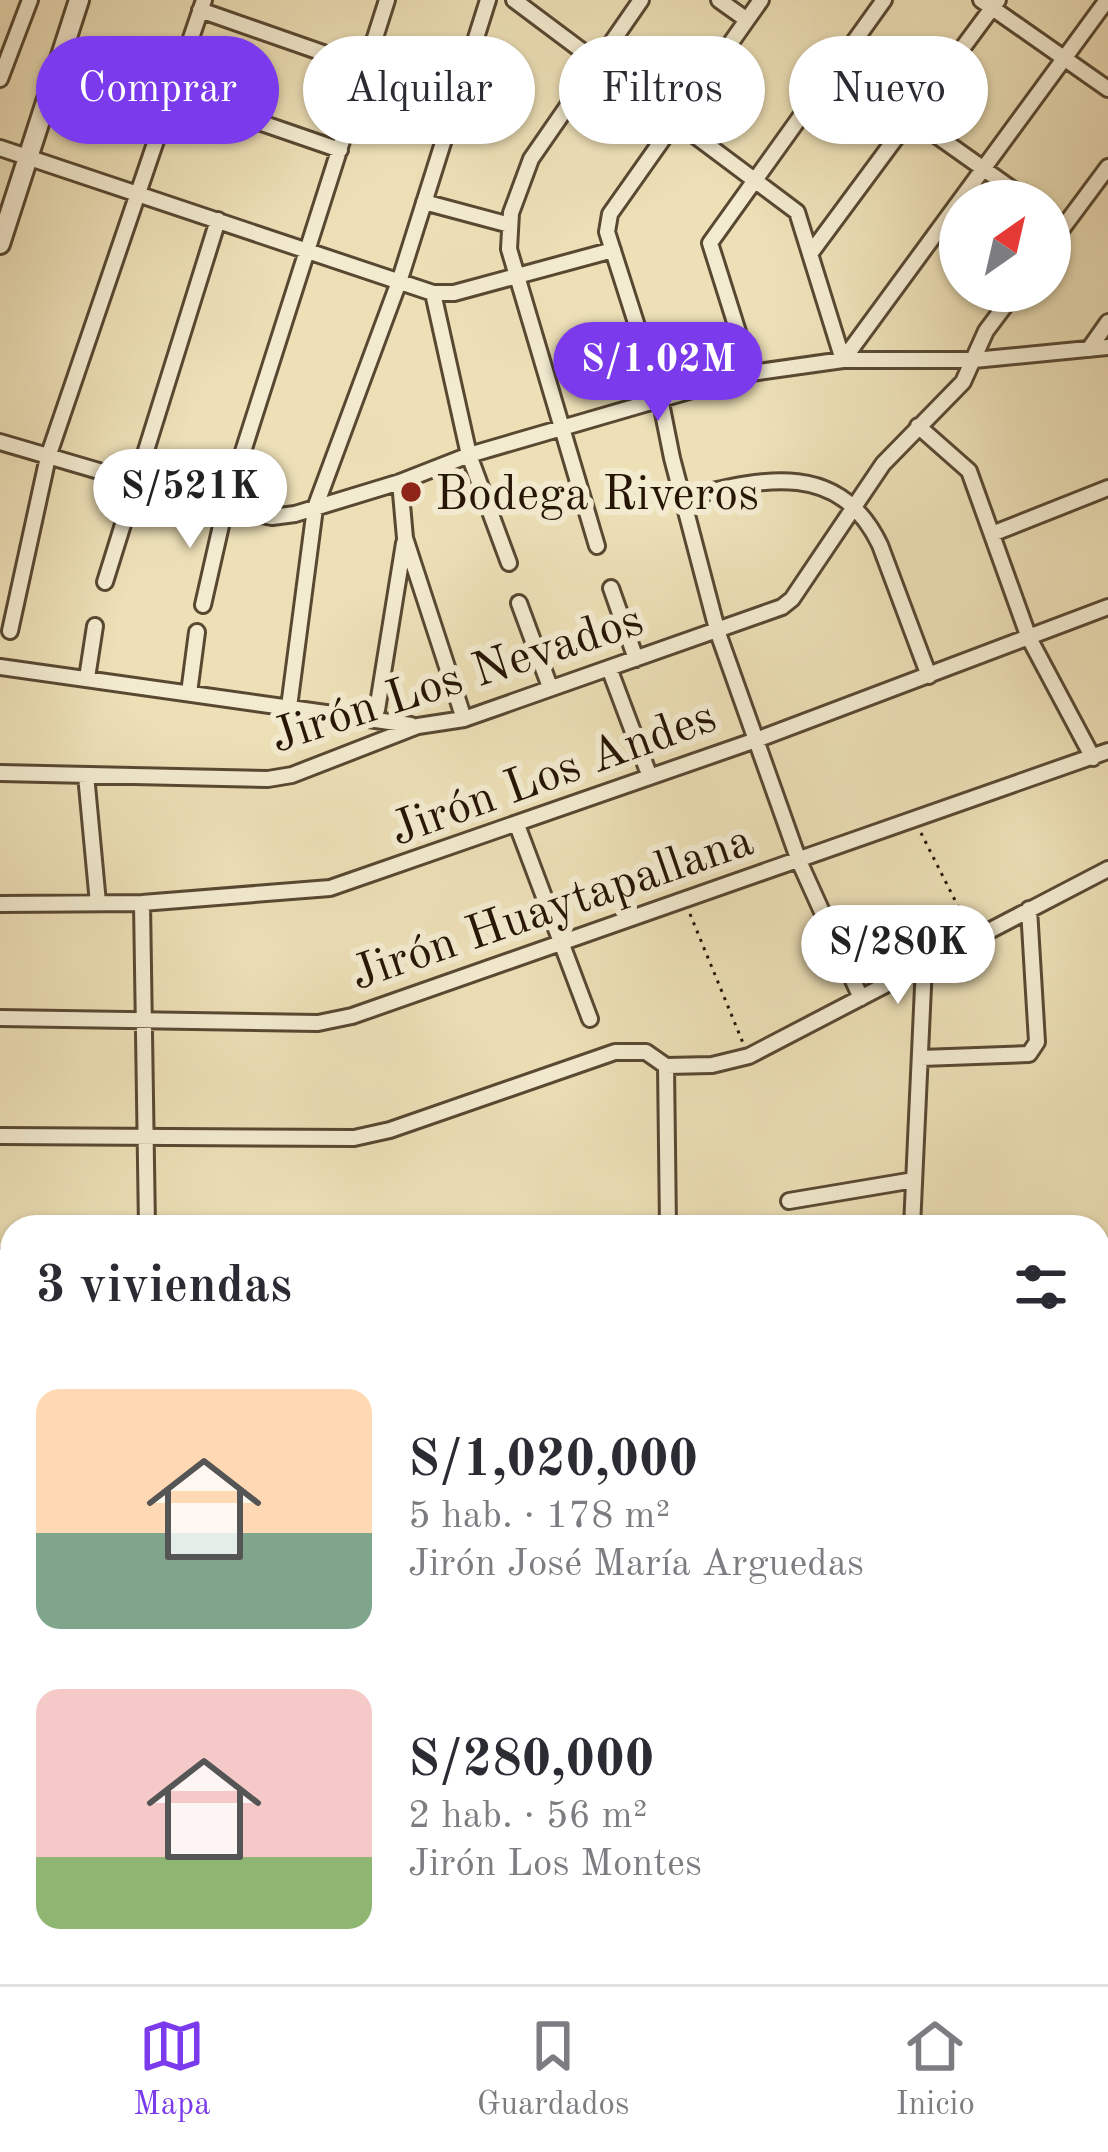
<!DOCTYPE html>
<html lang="es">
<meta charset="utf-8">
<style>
body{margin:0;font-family:"Old Standard TT",serif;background:#f7f7f7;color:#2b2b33;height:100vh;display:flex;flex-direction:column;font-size:45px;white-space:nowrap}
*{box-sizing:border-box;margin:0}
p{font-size:39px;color:#7c7c81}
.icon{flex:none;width:66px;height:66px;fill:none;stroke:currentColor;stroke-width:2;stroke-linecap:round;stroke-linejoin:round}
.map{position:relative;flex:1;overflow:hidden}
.side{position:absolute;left:0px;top:1215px;width:1110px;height:771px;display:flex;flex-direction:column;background:#fff;border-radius:36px 36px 0 0;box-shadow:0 3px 9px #0004}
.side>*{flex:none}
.top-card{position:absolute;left:36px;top:36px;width:1038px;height:108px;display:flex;gap:24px}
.needle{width:78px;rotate:34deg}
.fabs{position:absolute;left:939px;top:180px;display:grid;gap:24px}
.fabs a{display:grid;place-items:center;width:132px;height:132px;border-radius:50%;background:#fff;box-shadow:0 3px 9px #0004;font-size:60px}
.price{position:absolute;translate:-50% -102px;padding:0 27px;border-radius:42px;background:#fff;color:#222;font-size:39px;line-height:78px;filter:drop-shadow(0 3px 6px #0008)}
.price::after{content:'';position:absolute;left:50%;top:72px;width:36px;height:27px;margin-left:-18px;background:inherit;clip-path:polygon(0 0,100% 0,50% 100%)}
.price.selected{background:#7c3aed;color:#fff}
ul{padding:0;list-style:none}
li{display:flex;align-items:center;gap:36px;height:300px;padding:0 36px}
li span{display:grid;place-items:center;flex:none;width:336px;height:240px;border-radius:24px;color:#555}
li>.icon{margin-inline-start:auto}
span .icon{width:144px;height:144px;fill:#fffc;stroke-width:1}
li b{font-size:51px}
h2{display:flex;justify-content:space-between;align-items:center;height:144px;padding:0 36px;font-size:51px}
.pill{padding:0 42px;border-radius:54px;background:#fff;box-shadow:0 3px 9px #0004;font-size:42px;line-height:108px}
.pill.selected{background:#7c3aed;color:#fff}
.tabs{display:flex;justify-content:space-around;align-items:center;height:168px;border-top:3px solid #e1e1e2;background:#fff;font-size:33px;color:#7c7c81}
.tabs a{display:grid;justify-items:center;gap:6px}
.tabs .selected{color:#7c3aed}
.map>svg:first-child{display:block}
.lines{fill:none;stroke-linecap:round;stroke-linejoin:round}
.service-casing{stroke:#584832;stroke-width:14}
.minor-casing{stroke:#584832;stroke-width:20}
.tertiary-casing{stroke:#584832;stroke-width:24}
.path{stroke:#261505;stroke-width:3;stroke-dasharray:3 6;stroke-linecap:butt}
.service{stroke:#f3ebd0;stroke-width:8}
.minor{stroke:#f3ebd0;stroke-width:14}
.tertiary{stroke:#f3ebd0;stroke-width:18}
.poi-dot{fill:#8f2418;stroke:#f3ebd0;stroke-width:4.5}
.labels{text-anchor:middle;stroke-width:12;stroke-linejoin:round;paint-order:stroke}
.poi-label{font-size:48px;fill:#261505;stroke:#f3ebd0;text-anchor:start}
.street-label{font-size:48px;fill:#261505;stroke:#f3ebd0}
</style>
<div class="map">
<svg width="1108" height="1984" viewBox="0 0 1108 1984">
<rect width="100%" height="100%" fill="#ede0b7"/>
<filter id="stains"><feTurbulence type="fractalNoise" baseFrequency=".00167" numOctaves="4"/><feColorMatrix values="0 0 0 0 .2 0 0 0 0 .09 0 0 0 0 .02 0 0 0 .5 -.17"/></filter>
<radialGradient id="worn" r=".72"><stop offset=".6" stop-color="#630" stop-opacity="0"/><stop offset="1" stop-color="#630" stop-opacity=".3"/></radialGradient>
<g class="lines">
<g class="service-casing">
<path id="service" d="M436,1984V1974"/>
</g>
<g class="minor-casing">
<path id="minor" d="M514,0L797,212L843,360
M719,0L747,20
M761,0L610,214L607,232L660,398L672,458L718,633L799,861L861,998
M981,0L1108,89
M200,10L366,68
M837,65L1029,201
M0,79L30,0
M172,92L340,150
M0,148L433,293H454L613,250
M424,202L510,225
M1050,245L1108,167
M810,254L998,0
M433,293L469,455L509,563
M1089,349L1108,322
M843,360L1107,0
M751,373L710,243L884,0
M918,426L969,471L1029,638L1093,758
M0,442L225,508L272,517L295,514L400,482L469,455L751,373L843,360H974L1108,347
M400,482L405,538L464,719
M682,498C758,480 838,457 880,545L929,676
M992,534L1108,488
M597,546L509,249L511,213L531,159L641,0
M105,582L218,220
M611,588L636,659
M519,603L550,687
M203,605L225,508L387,0
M10,631L48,457L204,0
M0,667L411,725
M609,668L650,777
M87,678L95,626
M189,693L197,632
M289,707L315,508L400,279L488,0
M377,710L404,543
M0,773L268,779L292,775L418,726L464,719L782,607L792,599L883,464L963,382L986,331L1016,291
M86,775L98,903
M517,825L590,1019
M142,903L147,1227
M0,904L142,903L330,888L756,740L1108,607
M0,1018L318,1023L352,1016L1108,751
M921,1058L1029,1054L1037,1042L1029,909
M666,1066L712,1065L749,1056L1108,869
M666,1066L668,1227
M0,1136L354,1138L390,1130L615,1052H646L666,1066
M789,1201L914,1180
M912,1227L924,965
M1098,1385L1108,1386
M1098,1552H1108
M0,1644L12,1645
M1098,1704L1108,1705
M1098,1857L1108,1858
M0,1860H12
M228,1984V1974
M652,1984V1974
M867,1984L868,1974"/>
</g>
<g class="tertiary-casing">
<path id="tertiary" d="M0,244L79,0
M0,1259H12
M1098,1272H1108
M0,1282H12
M1098,1297H1108
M1098,1799L1108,1721
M1072,1984L1074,1974"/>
</g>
<path class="path" d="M921,833L968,926
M690,914L743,1043"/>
<use href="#service" class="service"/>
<use href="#minor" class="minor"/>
<use href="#tertiary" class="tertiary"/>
</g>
<circle class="poi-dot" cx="411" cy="492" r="12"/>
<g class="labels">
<g class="poi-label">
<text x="435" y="509">Bodega Riveros</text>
</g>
<g class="street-label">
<text transform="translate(456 676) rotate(-18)" y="17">Jirón Los Nevados</text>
<text transform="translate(552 771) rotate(-20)" y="17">Jirón Los Andes</text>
<text transform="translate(551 905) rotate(-19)" y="17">Jirón Huaytapallana</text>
</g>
</g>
<rect width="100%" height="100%" filter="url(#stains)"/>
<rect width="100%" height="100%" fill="url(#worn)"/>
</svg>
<div class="fabs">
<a><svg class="needle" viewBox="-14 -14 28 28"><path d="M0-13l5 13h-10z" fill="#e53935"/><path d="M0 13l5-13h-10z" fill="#7c7c81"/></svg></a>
</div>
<b class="price selected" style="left:658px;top:424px">S/1.02M</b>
<b class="price" style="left:190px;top:551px">S/521K</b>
<b class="price" style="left:898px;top:1007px">S/280K</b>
<div class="top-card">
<a class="pill selected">Comprar</a>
<a class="pill">Alquilar</a>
<a class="pill">Filtros</a>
<a class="pill">Nuevo</a>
</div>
<section class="side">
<h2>3 viviendas<svg class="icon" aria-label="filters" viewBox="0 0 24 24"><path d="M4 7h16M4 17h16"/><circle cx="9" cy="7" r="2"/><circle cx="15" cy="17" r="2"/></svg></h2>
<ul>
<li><span style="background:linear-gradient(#ffd9b3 60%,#7fa58c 0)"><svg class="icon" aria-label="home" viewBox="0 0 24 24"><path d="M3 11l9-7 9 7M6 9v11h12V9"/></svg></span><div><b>S/1,020,000</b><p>5 hab. · 178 m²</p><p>Jirón José María Arguedas</p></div></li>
<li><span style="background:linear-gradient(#f6c9c9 70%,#8fb573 0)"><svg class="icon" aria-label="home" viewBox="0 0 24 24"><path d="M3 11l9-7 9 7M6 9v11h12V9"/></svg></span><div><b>S/280,000</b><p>2 hab. · 56 m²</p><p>Jirón Los Montes</p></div></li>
</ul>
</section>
</div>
<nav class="tabs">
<a class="selected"><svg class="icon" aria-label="map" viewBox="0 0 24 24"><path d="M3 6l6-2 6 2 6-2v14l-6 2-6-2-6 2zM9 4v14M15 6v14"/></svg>Mapa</a>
<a><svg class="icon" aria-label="saved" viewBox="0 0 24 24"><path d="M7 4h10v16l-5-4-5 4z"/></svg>Guardados</a>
<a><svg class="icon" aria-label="home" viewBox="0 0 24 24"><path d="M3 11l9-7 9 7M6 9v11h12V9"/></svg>Inicio</a>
</nav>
